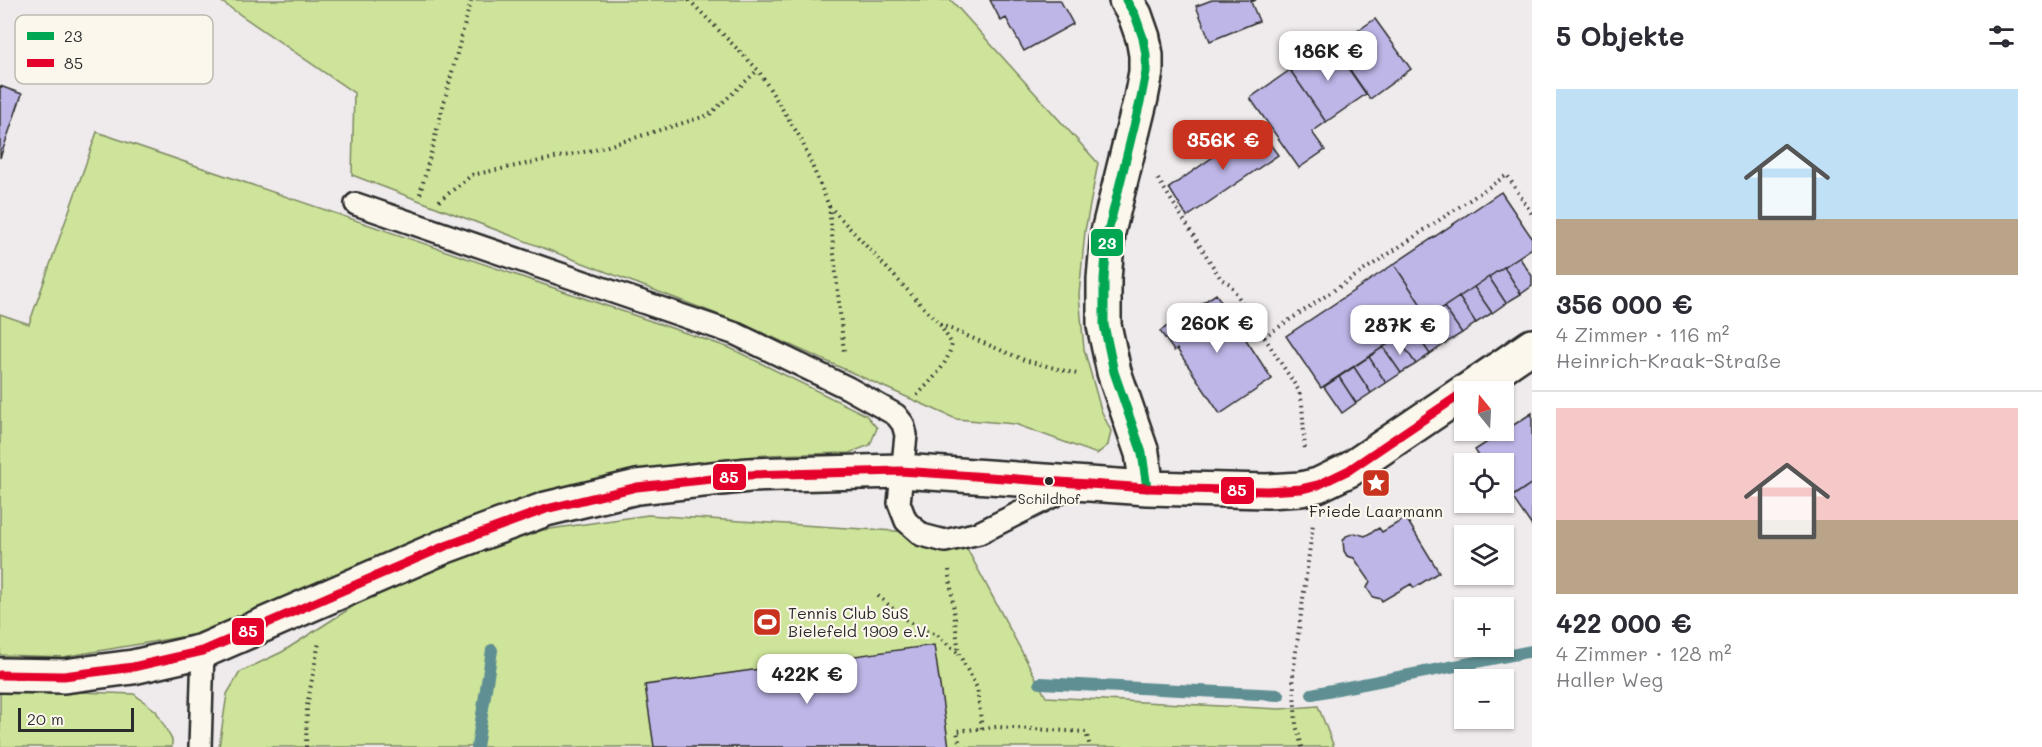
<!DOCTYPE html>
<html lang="de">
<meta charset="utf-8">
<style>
body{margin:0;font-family:Mali,sans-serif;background:#f2f2f3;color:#2b2b33;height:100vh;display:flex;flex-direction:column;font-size:22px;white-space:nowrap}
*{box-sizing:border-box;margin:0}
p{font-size:20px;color:#7c7c81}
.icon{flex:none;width:33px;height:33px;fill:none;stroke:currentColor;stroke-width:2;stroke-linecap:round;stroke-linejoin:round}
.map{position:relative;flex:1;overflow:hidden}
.panel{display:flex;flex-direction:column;background:#fff;width:510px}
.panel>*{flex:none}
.needle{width:39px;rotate:342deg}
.buttons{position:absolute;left:1454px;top:381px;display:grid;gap:12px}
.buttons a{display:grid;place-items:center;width:60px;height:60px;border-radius:0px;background:#fff;box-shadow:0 2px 4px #0004;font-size:30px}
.scale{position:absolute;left:18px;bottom:15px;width:116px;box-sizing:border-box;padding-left:6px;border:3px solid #2b2b2b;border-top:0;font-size:16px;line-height:21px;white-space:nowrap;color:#2b2b2b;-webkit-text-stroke:4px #fbf7ec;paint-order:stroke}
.price{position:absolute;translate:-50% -51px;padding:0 14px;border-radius:12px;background:#fff;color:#222;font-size:20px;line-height:39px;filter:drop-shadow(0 2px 3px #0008)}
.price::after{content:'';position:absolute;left:50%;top:36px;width:18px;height:14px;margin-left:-9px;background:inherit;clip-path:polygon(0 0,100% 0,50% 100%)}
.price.active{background:#c8321e;color:#fff}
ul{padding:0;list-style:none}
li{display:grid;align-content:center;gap:12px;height:318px;padding:0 24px}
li+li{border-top:2px solid #e1e1e2}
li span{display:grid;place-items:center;height:186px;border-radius:0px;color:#555}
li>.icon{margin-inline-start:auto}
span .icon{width:108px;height:108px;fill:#fffc;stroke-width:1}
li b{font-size:26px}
h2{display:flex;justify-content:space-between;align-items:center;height:72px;padding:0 24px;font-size:26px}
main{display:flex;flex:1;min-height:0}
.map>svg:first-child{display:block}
.green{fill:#cde49a;stroke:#7c8862;stroke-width:1.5}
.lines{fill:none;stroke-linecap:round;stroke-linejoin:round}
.stream{stroke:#5e8f92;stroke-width:12}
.building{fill:#bdb6e7;stroke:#2b2b2b;stroke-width:1.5}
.lane-casing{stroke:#2b2b2b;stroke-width:26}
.street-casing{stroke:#2b2b2b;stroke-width:38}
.path{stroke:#2b2b2b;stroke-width:4;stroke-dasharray:1.5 4.5;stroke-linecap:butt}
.lane{stroke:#fbf7ec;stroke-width:21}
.street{stroke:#fbf7ec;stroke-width:33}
.bus-1-casing{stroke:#fbf7ec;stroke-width:14}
.bus-2-casing{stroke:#fbf7ec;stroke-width:14}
.bus-1{stroke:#00a651;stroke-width:9}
.bus-2{stroke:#e4002b;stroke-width:9}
.bus-dot{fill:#2b2b2b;stroke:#fbf7ec;stroke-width:2}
.labels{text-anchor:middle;stroke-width:4.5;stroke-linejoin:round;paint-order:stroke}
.bus-label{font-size:14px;fill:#2b2b2b;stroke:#fbf7ec}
.poi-label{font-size:16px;fill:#2b2b2b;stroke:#fbf7ec}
.key{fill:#fbf7ec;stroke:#bdbab2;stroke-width:1.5}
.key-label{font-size:16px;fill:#2b2b2b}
.line-badge{stroke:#fbf7ec;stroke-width:2}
.badge-label{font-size:16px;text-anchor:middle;font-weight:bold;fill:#fff}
</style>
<main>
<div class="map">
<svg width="1532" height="747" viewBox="0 0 1532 747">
<rect width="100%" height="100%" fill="#efeaeb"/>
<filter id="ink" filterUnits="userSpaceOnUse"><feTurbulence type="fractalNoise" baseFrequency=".0167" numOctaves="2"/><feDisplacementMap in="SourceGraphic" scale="12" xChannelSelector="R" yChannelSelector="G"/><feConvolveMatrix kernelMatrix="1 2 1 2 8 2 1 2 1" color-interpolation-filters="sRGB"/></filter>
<g filter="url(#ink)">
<path class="green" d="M219,0H951L1098,163L1085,231L1079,295L1084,349L1101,410L1111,431L1108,445L1097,454L1015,424L956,419L743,324L352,175L354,93Z
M97,132L730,348L866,415L877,428L870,445L849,453L764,455L634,470L533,495L193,635L63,657L0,655V314L29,324Z
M648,515L910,532L965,545L1046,697L1280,709L1318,706L1334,747H219L227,694L240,672L282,652L360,602L427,571L543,530Z
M0,689L134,694L156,711L172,740V747H0Z"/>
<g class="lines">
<path class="stream" d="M1040,683L1279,695
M1312,694L1532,651
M477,747L492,650"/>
</g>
<path class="building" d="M990,0H1060L1073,24L1024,51L1006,18L1001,21Z
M1212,0H1256L1251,2L1259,21L1210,41L1196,6Z
M1375,19L1411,69L1370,99L1334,47Z
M1330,42L1366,94L1326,122L1290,70Z
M1290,70L1326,122L1312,132L1325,150L1299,168L1250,98Z
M0,86L22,94L0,158Z
M1257,126L1278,155L1187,217L1169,188Z
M1501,192L1532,238V248L1429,317L1394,264Z
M1519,257L1532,276V286L1521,294L1504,267Z
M1394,264L1429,317L1321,388L1286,336Z
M1504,267L1521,294L1506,303L1489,277Z
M1489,277L1506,303L1492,313L1474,287Z
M1474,287L1492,313L1476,323L1459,297Z
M1216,294L1272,379L1220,414L1177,349L1174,351L1160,331Z
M1459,297L1476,323L1462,333L1444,307Z
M1444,307L1462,333L1446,343L1429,317Z
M1429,317L1446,343L1430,354L1412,328Z
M1412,328L1430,354L1416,364L1398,338Z
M1398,338L1416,364L1401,373L1383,347Z
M1383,347L1401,373L1386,383L1369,357Z
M1369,357L1386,383L1371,393L1354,367Z
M1354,367L1371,393L1356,403L1339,377Z
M1339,377L1356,403L1342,413L1324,387Z
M1532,413V483L1508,499L1503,491V464H1484L1475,450Z
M1532,483V526L1512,497Z
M1406,518L1439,572L1414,588L1411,584L1382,601L1381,599L1373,597L1367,588L1370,581L1354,558L1347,556L1344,551L1343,541L1346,536L1355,533L1365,536L1379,528L1382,532Z
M934,645L949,747H654L645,685Z"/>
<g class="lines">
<g class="lane-casing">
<path id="lane" d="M356,204L736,334L848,388L896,415L903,424L906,435L899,503L906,521L922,535L945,541L979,533L1073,486
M200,747L203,651"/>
</g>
<g class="street-casing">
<path id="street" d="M1126,0L1135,15L1143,38L1146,55V72L1141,98L1108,232L1104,279V325L1114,372L1142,453L1147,488
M1465,392L1532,346
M0,675L64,676L133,667L203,651L443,547L546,509L637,487L749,475L901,471L1147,488L1267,491L1301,489L1318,485L1349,470L1464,392"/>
</g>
<path class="path" d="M689,0L758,70L801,139L829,206L844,352
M1158,179L1221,279L1230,284L1299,391L1302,403L1305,451
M420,194L471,0
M439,201L472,175L598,149L709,115L758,70
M829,206L939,324L1024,360L1077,374
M1264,337L1507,175L1532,214
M917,395C932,380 947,366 952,344L940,325
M949,570L959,654L977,688L982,729
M878,596L905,619L923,630L937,635L959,654
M306,747L307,706L319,642
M960,747L957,731L996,727L1086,732L1090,747
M1302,747L1296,725L1293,674L1313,524"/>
<use href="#lane" class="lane"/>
<use href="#street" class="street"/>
<g class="bus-1-casing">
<path id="bus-1" d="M1126,0L1135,15L1143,38L1146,55V72L1141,98L1108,232L1104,279V325L1114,372L1142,453L1147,488"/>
</g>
<g class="bus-2-casing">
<path id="bus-2" d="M0,675L64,676L133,667L203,651L443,547L546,509L637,487L749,475L901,471L1147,488L1267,491L1301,489L1318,485L1349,470L1464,392"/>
</g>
<use href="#bus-1" class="bus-1"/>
<use href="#bus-2" class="bus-2"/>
</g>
</g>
<defs>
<g id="sight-square" transform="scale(1.5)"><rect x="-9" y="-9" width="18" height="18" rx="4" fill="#c8321e" stroke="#fbf7ec"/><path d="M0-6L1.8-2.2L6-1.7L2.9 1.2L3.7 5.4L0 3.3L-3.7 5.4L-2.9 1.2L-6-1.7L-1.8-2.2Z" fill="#fff"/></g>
<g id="stadium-square" transform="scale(1.5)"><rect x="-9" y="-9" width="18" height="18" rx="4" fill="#c8321e" stroke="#fbf7ec"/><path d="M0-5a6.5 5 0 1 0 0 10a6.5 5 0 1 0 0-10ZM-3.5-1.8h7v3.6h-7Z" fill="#fff"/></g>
</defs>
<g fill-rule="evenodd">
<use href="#sight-square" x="1376" y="483"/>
<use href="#stadium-square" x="767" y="622"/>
</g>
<circle class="bus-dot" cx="1049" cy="481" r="5"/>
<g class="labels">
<g class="bus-label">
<text x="1049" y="504">Schildhof</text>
</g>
<g class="poi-label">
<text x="1376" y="517">Friede Laarmann</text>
<text x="788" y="619" text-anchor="start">Tennis Club SuS<tspan x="788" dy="18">Bielefeld 1909 e.V.</tspan></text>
</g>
</g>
<rect x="15" y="15" width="198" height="69" rx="9" class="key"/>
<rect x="27" y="32" width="27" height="8" fill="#00a651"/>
<rect x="27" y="59" width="27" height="8" fill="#e4002b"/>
<g class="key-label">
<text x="64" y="42">23</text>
<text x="64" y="69">85</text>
</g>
<g class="line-badge">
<rect x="1090" y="228" width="34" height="29" rx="6" fill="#00a651"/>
<rect x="712" y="463" width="35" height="28" rx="6" fill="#e4002b"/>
<rect x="1220" y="476" width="35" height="29" rx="6" fill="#e4002b"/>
<rect x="231" y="617" width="34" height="29" rx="6" fill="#e4002b"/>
</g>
<g class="badge-label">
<text x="1107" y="249">23</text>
<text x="729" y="483">85</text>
<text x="1237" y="496">85</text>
<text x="248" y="637">85</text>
</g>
</svg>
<div class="buttons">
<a><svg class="needle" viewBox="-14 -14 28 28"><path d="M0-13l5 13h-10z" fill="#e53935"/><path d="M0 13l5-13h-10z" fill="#7c7c81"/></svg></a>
<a><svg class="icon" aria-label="locate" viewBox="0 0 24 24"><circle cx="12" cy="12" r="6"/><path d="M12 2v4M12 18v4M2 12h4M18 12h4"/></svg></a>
<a><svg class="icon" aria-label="layers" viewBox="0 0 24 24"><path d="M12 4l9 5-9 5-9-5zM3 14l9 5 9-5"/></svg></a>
<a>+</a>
<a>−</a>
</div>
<div class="scale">20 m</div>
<b class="price" style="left:1328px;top:82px">186K €</b>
<b class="price active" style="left:1223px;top:171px">356K €</b>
<b class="price" style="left:1217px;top:354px">260K €</b>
<b class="price" style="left:1400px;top:356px">287K €</b>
<b class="price" style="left:807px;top:705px">422K €</b>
</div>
<section class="panel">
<h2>5 Objekte<svg class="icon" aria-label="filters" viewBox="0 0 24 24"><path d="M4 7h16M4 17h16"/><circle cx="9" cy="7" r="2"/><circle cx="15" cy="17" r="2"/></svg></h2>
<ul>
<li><span style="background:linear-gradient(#bfe0f5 70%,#b9a48a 0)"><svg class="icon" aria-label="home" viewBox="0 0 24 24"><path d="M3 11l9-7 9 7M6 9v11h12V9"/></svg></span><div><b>356 000 €</b><p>4 Zimmer · 116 m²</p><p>Heinrich-Kraak-Straße</p></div></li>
<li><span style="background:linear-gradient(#f6c9c9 60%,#b9a48a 0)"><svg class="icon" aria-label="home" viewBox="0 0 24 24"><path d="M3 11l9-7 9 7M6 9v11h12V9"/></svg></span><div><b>422 000 €</b><p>4 Zimmer · 128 m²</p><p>Haller Weg</p></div></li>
</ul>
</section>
</main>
